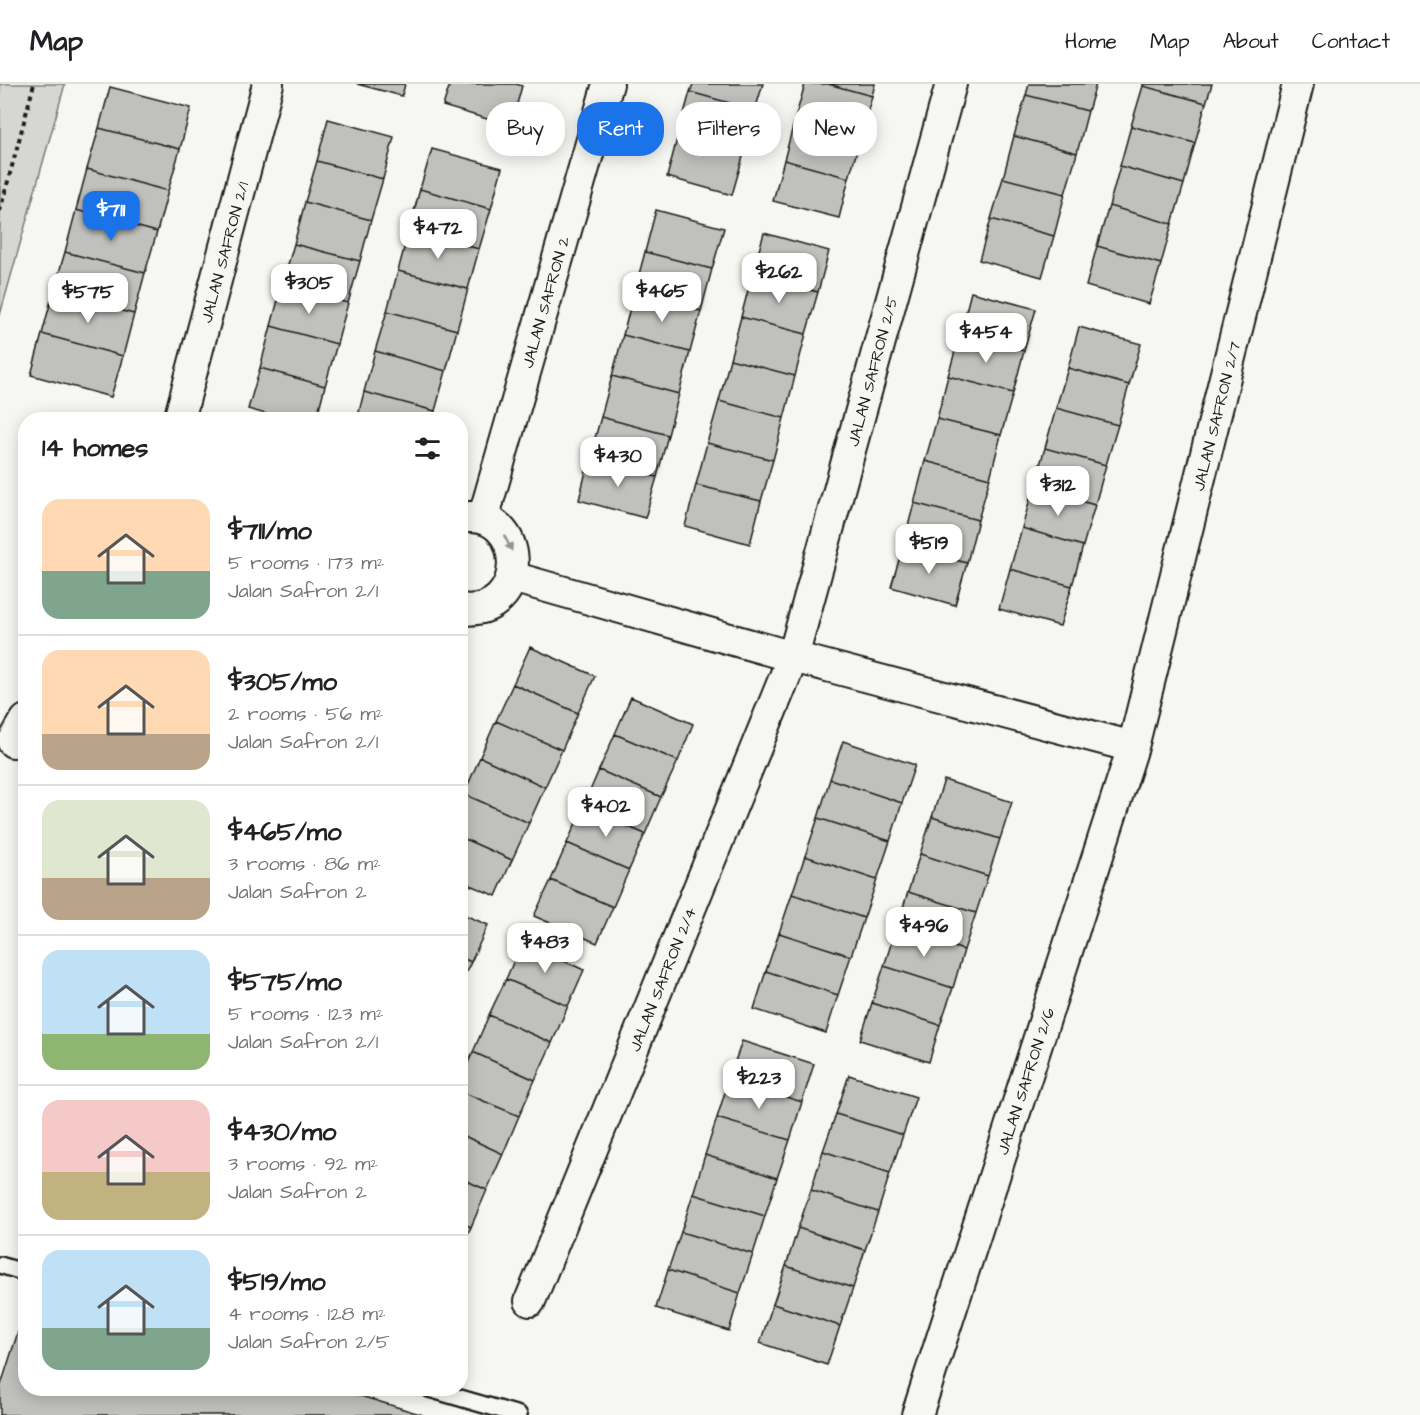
<!DOCTYPE html>
<meta charset="utf-8">
<style>
body{margin:0;font-family:"Architects Daughter",sans-serif;background:#f2f2f2;color:#202124;height:100vh;display:flex;flex-direction:column;font-size:22px;white-space:nowrap}
*{box-sizing:border-box;margin:0}
p{font-size:20px;color:#757577}
.icon{flex:none;width:33px;height:33px;fill:none;stroke:currentColor;stroke-width:2;stroke-linecap:round;stroke-linejoin:round}
.map{position:relative;flex:1;overflow:hidden}
.details{position:absolute;left:18px;top:328px;width:450px;height:984px;display:flex;flex-direction:column;background:#fff;border-radius:24px;box-shadow:0 3px 15px #0003}
.details>*{flex:none}
.guide{position:absolute;left:486px;top:18px;width:570px;height:54px;display:flex;gap:12px}
.price{position:absolute;translate:-50% -51px;padding:0 14px;border-radius:12px;background:#fff;color:#222;font-size:20px;line-height:39px;filter:drop-shadow(0 2px 3px #0008)}
.price::after{content:'';position:absolute;left:50%;top:36px;width:18px;height:14px;margin-left:-9px;background:inherit;clip-path:polygon(0 0,100% 0,50% 100%)}
.price.active{background:#1a73e8;color:#fff}
ul{padding:0;list-style:none}
li{display:flex;align-items:center;gap:18px;height:150px;padding:0 24px}
li+li{border-top:2px solid #e0e0e0}
li span{display:grid;place-items:center;flex:none;width:168px;height:120px;border-radius:18px;color:#555}
li>.icon{margin-inline-start:auto}
span .icon{width:72px;height:72px;fill:#fffc;stroke-width:1}
li b{font-size:26px}
h2{display:flex;justify-content:space-between;align-items:center;height:72px;padding:0 24px;font-size:26px}
.chip{padding:0 21px;border-radius:24px;background:#fff;box-shadow:0 3px 15px #0003;font-size:21px;line-height:54px}
.chip.active{background:#1a73e8;color:#fff}
header{display:flex;align-items:center;gap:36px;box-sizing:border-box;height:84px;padding:0 30px;background:#fff;border-bottom:2px solid #e0e0e0}
header strong{font-size:28px}
nav{display:flex;gap:33px;margin-inline-start:auto;font-size:21px}
.map>svg:first-child{display:block}
.green{fill:#d6d6d2;stroke:#797977;stroke-width:1.5}
.building{fill:#c0c0bd;stroke:#1c1c1c;stroke-width:1.5}
.lines{fill:none;stroke-linecap:round;stroke-linejoin:round}
.lane-casing{stroke:#1c1c1c;stroke-width:20}
.street-casing{stroke:#1c1c1c;stroke-width:34}
.path{stroke:#1c1c1c;stroke-width:4;stroke-dasharray:4.5 4.5;stroke-linecap:butt}
.lane{stroke:#f6f6f2;stroke-width:15}
.street{stroke:#f6f6f2;stroke-width:30}
.oneway{fill:#949492}
.labels{text-anchor:middle;stroke-width:4.5;stroke-linejoin:round;paint-order:stroke}
.street-label{font-size:16px;fill:#1c1c1c;stroke:#f6f6f2}
</style>
<header>
<strong>Map</strong>
<nav><a>Home</a><a>Map</a><a>About</a><a>Contact</a></nav>
</header>
<div class="map">
<svg width="1420" height="1331" viewBox="0 0 1420 1331">
<rect width="100%" height="100%" fill="#f6f6f2"/>
<filter id="ink" filterUnits="userSpaceOnUse"><feTurbulence type="fractalNoise" baseFrequency=".0167" numOctaves="2"/><feDisplacementMap in="SourceGraphic" scale="12" xChannelSelector="R" yChannelSelector="G"/><feConvolveMatrix kernelMatrix="1 2 1 2 8 2 1 2 1" color-interpolation-filters="sRGB"/></filter>
<g filter="url(#ink)">
<path class="green" d="M0,0H65L0,231Z"/>
<path class="building" d="M357,0H405L402,12Z
M450,0H516L522,2L511,42L443,22Z
M693,0H763L755,26L690,8Z
M805,0H828L872,12L861,53L795,35Z
M828,0H875L872,12Z
M1029,0H1096L1088,27L1026,11Z
M1143,0H1212L1206,19L1143,2Z
M1143,2L1206,19L1195,59L1131,42Z
M110,3L191,24L180,65L99,44Z
M690,8L755,26L744,69L678,51Z
M1026,11L1088,27L1077,69L1014,52Z
M328,35L394,53L383,95L317,77Z
M795,35L861,53L849,94L784,76Z
M1131,42L1195,59L1184,100L1120,82Z
M99,44L180,65L168,107L87,85Z
M678,51L744,69L732,111L667,93Z
M1014,52L1077,69L1065,110L1003,94Z
M432,65L502,84L491,125L420,105Z
M784,76L849,94L839,134L773,117Z
M317,77L383,95L371,136L305,118Z
M1120,82L1184,100L1172,140L1109,122Z
M87,85L168,107L157,148L76,126Z
M1003,94L1065,110L1054,152L991,135Z
M420,105L491,125L479,165L409,146Z
M305,118L371,136L360,177L294,160Z
M1109,122L1172,140L1161,180L1097,162Z
M76,126L157,148L145,189L65,168Z
M656,126L724,144L712,185L645,168Z
M991,135L1054,152L1042,193L979,176Z
M409,146L479,165L468,205L398,187Z
M764,149L829,167L818,208L752,191Z
M294,160L360,177L348,219L282,201Z
M1097,162L1161,180L1149,220L1086,202Z
M65,168L145,189L134,230L53,209Z
M645,168L712,185L701,227L634,209Z
M398,187L468,205L457,246L387,227Z
M752,191L818,208L806,250L741,233Z
M282,201L348,219L337,260L271,242Z
M971,208L1036,225L1024,267L960,250Z
M53,209L134,230L123,272L42,250Z
M634,209L701,227L690,268L623,251Z
M387,227L457,246L446,287L375,267Z
M741,233L806,250L795,292L730,275Z
M271,242L337,260L325,302L260,284Z
M1079,243L1141,260L1129,301L1068,284Z
M42,250L123,272L111,313L31,291Z
M960,250L1024,267L1013,309L948,292Z
M623,251L690,268L679,310L612,292Z
M375,267L446,287L435,327L364,308Z
M730,275L795,292L784,334L719,317Z
M260,284L325,302L316,336H287L248,325Z
M1068,284L1129,301L1118,341L1056,324Z
M612,292L679,310L668,351L601,333Z
M948,292L1013,309L1001,351L937,335Z
M364,308L435,327L432,336H357Z
M719,317L784,334L773,376L707,359Z
M1056,324L1118,341L1106,381L1045,364Z
M601,333L668,351L657,393L589,375Z
M937,335L1001,351L990,394L925,377Z
M707,359L773,376L761,417L696,401Z
M1045,364L1106,381L1095,421L1033,404Z
M589,375L657,393L645,434L579,416Z
M925,377L990,394L978,436L914,419Z
M696,401L761,417L750,460L685,442Z
M1033,404L1095,421L1083,462L1022,444Z
M914,419L978,436L967,479L903,462Z
M1022,444L1083,462L1072,502L1010,485Z
M903,462L967,479L955,521L891,503Z
M1010,485L1072,502L1060,542L999,525Z
M530,563L595,592L578,629L513,600Z
M513,600L578,629L562,666L496,637Z
M631,613L693,640L678,677L615,650Z
M496,637L562,666L545,703L480,673Z
M615,650L678,677L661,713L599,686Z
M843,657L915,681L902,719L830,695Z
M480,673L545,703L529,739L464,710Z
M599,686L661,713L645,750L583,723Z
M830,695L902,719L890,757L818,734Z
M944,696L1012,718L1000,755L932,733Z
M464,710L529,739L512,776L460,753V717Z
M583,723L645,750L629,786L567,759Z
M932,733L1000,755L988,792L920,770Z
M818,734L890,757L877,796L805,772Z
M460,753L512,776L496,812L460,797Z
M567,759L629,786L613,823L551,796Z
M920,770L988,792L976,829L908,808Z
M805,772L877,796L864,834L792,810Z
M551,796L613,823L597,859L534,832Z
M908,808L976,829L964,866L896,845Z
M792,810L864,834L851,872L779,849Z
M460,829L488,841L471,878L460,873Z
M896,845L964,866L953,904L884,882Z
M779,849L851,872L838,911L766,887Z
M522,858L584,886L568,922L506,895Z
M460,873L471,878L460,901Z
M884,882L953,904L940,941L872,919Z
M766,887L838,911L826,949L754,925Z
M506,895L568,922L552,959L489,931Z
M872,919L940,941L929,978L860,956Z
M489,931L552,959L535,996L473,968Z
M742,957L814,980L802,1018L729,995Z
M473,968L535,996L519,1032L460,1007V996Z
M849,991L916,1013L903,1051L836,1030Z
M729,995L802,1018L790,1056L717,1034Z
M460,1007L519,1032L503,1070L460,1050Z
M836,1030L903,1051L890,1089L823,1067Z
M717,1034L790,1056L777,1094L705,1071Z
M460,1050L503,1070L487,1106L460,1094Z
M823,1067L890,1089L878,1128L811,1106Z
M705,1071L777,1094L765,1132L693,1110Z
M460,1094L487,1106L471,1143L460,1138Z
M811,1106L878,1128L865,1166L798,1144Z
M693,1110L765,1132L753,1170L681,1148Z
M460,1138L471,1143L460,1165Z
M798,1144L865,1166L853,1204L786,1182Z
M681,1148L753,1170L740,1209L668,1186Z
M786,1182L853,1204L840,1242L773,1220Z
M668,1186L740,1209L729,1247L656,1224Z
M773,1220L840,1242L827,1281L760,1259Z
M26,1223V1305H338L423,1331H0V1304Z"/>
<g class="lines">
<g class="lane-casing">
<path id="lane" d="M0,1181L26,1189
M429,1305L519,1331"/>
</g>
<g class="street-casing">
<path id="street" d="M179,336L268,0
M460,434C529,421 532,535 460,525
M483,435L608,0
M512,493L793,573L1133,663
M13,658L26,636
M530,1217L793,573L951,0
M917,1331L1133,663L1298,0"/>
</g>
<path class="path" d="M0,127L34,0"/>
<use href="#lane" class="lane"/>
<use href="#street" class="street"/>
</g>
<defs><path id="oneway-solid" d="M-6-.8H1V-3.2L6.5 0L1 3.2V.8H-6Z" transform="scale(1.5)"/></defs>
<use class="oneway" href="#oneway-solid" transform="translate(508 459) rotate(63)"/>
</g>
<g class="labels">
<g class="street-label">
<text transform="translate(224 168) rotate(-75)" y="6">JALAN SAFRON 2/1</text>
<text transform="translate(545 218) rotate(-74)" y="6">JALAN SAFRON 2</text>
<text transform="translate(872 287) rotate(-75)" y="6">JALAN SAFRON 2/5</text>
<text transform="translate(1216 332) rotate(-76)" y="6">JALAN SAFRON 2/7</text>
<text transform="translate(662 895) rotate(-68)" y="6">JALAN SAFRON 2/4</text>
<text transform="translate(1025 997) rotate(-72)" y="6">JALAN SAFRON 2/6</text>
</g>
</g>
</svg>
<b class="price active" style="left:111px;top:158px">$711</b>
<b class="price" style="left:438px;top:176px">$472</b>
<b class="price" style="left:779px;top:220px">$262</b>
<b class="price" style="left:309px;top:231px">$305</b>
<b class="price" style="left:662px;top:239px">$465</b>
<b class="price" style="left:88px;top:240px">$575</b>
<b class="price" style="left:986px;top:280px">$454</b>
<b class="price" style="left:618px;top:404px">$430</b>
<b class="price" style="left:1058px;top:433px">$312</b>
<b class="price" style="left:929px;top:491px">$519</b>
<b class="price" style="left:606px;top:754px">$402</b>
<b class="price" style="left:924px;top:874px">$496</b>
<b class="price" style="left:545px;top:890px">$483</b>
<b class="price" style="left:759px;top:1026px">$223</b>
<div class="guide">
<a class="chip">Buy</a>
<a class="chip active">Rent</a>
<a class="chip">Filters</a>
<a class="chip">New</a>
</div>
<section class="details">
<h2>14 homes<svg class="icon" aria-label="filters" viewBox="0 0 24 24"><path d="M4 7h16M4 17h16"/><circle cx="9" cy="7" r="2"/><circle cx="15" cy="17" r="2"/></svg></h2>
<ul>
<li><span style="background:linear-gradient(#ffd9b3 60%,#7fa58c 0)"><svg class="icon" aria-label="home" viewBox="0 0 24 24"><path d="M3 11l9-7 9 7M6 9v11h12V9"/></svg></span><div><b>$711/mo</b><p>5 rooms · 173 m²</p><p>Jalan Safron 2/1</p></div></li>
<li><span style="background:linear-gradient(#ffd9b3 70%,#b9a48a 0)"><svg class="icon" aria-label="home" viewBox="0 0 24 24"><path d="M3 11l9-7 9 7M6 9v11h12V9"/></svg></span><div><b>$305/mo</b><p>2 rooms · 56 m²</p><p>Jalan Safron 2/1</p></div></li>
<li><span style="background:linear-gradient(#dfe7d0 65%,#b9a48a 0)"><svg class="icon" aria-label="home" viewBox="0 0 24 24"><path d="M3 11l9-7 9 7M6 9v11h12V9"/></svg></span><div><b>$465/mo</b><p>3 rooms · 86 m²</p><p>Jalan Safron 2</p></div></li>
<li><span style="background:linear-gradient(#bfe0f5 70%,#8fb573 0)"><svg class="icon" aria-label="home" viewBox="0 0 24 24"><path d="M3 11l9-7 9 7M6 9v11h12V9"/></svg></span><div><b>$575/mo</b><p>5 rooms · 123 m²</p><p>Jalan Safron 2/1</p></div></li>
<li><span style="background:linear-gradient(#f6c9c9 60%,#c2b280 0)"><svg class="icon" aria-label="home" viewBox="0 0 24 24"><path d="M3 11l9-7 9 7M6 9v11h12V9"/></svg></span><div><b>$430/mo</b><p>3 rooms · 92 m²</p><p>Jalan Safron 2</p></div></li>
<li><span style="background:linear-gradient(#bfe0f5 65%,#7fa58c 0)"><svg class="icon" aria-label="home" viewBox="0 0 24 24"><path d="M3 11l9-7 9 7M6 9v11h12V9"/></svg></span><div><b>$519/mo</b><p>4 rooms · 128 m²</p><p>Jalan Safron 2/5</p></div></li>
</ul>
</section>
</div>
